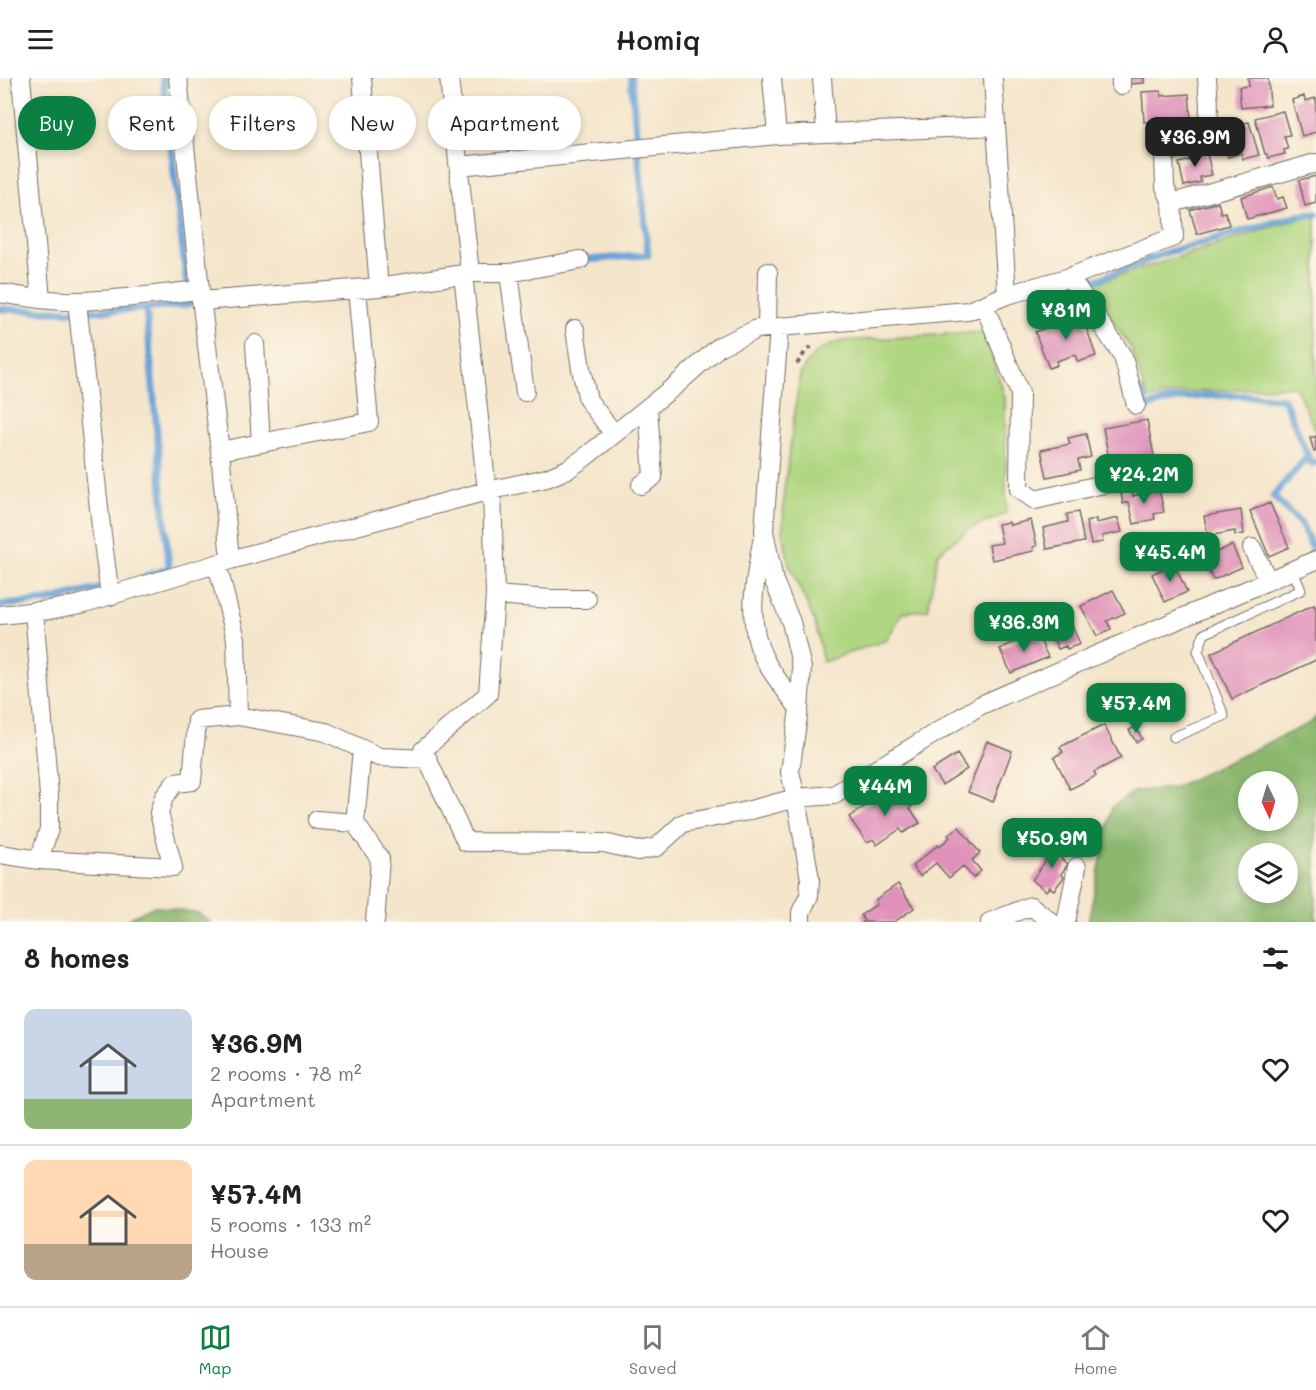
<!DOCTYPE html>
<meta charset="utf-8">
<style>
body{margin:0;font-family:Mali,sans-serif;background:#f6f6f6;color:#222;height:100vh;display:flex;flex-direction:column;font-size:22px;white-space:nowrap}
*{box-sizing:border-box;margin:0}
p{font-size:20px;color:#767676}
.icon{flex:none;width:33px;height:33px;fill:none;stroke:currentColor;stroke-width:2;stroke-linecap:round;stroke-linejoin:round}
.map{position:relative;height:844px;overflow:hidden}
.details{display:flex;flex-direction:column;background:#fff;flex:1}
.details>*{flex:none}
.banner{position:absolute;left:18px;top:18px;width:600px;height:54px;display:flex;gap:12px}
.needle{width:39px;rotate:176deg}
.controls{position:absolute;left:1238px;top:693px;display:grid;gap:12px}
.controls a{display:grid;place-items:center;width:60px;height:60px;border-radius:50%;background:#fff;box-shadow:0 3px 9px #0003;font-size:30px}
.price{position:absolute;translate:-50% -51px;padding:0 14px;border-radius:12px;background:#0b8043;color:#fff;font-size:20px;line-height:39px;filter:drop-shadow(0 2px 3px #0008)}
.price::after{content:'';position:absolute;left:50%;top:36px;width:18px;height:14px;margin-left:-9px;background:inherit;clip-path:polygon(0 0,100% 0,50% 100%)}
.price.selected{background:#222;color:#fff}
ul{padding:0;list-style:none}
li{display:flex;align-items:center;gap:18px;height:150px;padding:0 24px}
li+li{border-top:2px solid #e0e0e0}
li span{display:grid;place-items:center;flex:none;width:168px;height:120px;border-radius:12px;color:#555}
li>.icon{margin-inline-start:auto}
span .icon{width:72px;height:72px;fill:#fffc;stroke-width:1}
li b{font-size:26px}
h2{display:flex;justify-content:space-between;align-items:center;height:72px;padding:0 24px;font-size:26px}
.pill{padding:0 21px;border-radius:27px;background:#fff;box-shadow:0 3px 9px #0003;font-size:21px;line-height:54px}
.pill.selected{background:#0b8043;color:#fff}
header{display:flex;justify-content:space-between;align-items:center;height:78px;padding:0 24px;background:#fff;font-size:27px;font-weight:600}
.dock{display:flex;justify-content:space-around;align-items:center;height:84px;border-top:2px solid #e0e0e0;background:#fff;font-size:16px;color:#767676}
.dock a{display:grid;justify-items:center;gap:3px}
.dock .selected{color:#0b8043}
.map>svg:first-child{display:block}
.green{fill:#afd680;stroke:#6d8056;stroke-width:1.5}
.forest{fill:#8bb76e;stroke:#5b714c;stroke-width:1.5;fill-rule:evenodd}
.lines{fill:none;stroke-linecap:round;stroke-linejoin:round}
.stream{stroke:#65a0d5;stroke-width:7}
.building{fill:#e091ba}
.service-casing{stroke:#716c63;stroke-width:11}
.minor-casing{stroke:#716c63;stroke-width:20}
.path{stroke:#716c63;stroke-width:4;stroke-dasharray:4.5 4.5;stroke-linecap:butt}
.service{stroke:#fff;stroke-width:9}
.minor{stroke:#fff;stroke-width:18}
</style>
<header><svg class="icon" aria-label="menu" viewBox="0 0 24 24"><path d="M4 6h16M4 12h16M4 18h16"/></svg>Homiq<svg class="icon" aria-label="person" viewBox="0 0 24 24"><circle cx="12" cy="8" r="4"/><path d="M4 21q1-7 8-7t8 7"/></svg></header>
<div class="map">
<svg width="1316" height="844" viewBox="0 0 1316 844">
<rect width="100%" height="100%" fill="#fcf5e5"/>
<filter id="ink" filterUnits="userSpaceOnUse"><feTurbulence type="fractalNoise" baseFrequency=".0167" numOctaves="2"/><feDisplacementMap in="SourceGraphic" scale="12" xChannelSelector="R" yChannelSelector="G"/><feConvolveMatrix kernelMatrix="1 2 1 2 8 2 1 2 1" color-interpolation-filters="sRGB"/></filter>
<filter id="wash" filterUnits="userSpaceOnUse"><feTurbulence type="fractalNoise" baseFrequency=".008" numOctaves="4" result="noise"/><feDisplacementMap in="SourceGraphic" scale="24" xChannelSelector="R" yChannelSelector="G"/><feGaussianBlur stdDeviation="1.35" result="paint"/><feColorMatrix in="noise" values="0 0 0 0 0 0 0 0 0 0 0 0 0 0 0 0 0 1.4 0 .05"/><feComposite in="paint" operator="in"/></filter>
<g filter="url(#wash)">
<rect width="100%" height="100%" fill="#f4e5cb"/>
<path class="green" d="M1316,139V354L1295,308L1189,314L1148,321L1131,270L1092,212L1093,206L1298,141Z
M984,254L1005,319L1006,436L969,451L938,475L928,532L903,534L887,562L823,584L815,544L789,487L783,455L784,412L800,296C811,276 819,271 841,263Z"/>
<path class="forest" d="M1316,639V844H1088L1112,729L1135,713L1173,710L1310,645ZM1248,704H1287V742H1248ZM1248,776H1287V814H1248Z
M154,828L198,835L210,844H123Z"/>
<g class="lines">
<path class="stream" d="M581,179L586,182L648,177L631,0
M1093,219L1089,214V205L1165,175L1297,138L1316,136
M0,231C63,235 126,234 189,226L163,0
M1141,313L1146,329C1157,326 1168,322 1179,321C1213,315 1249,317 1284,321L1311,386L1316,384
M1308,378L1273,418L1301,446L1312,469
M146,498L169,490L146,231
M0,527L47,523L107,509"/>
</g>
<g id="blocks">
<path class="building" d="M1128,0H1144V5L1129,6Z
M1248,0H1268L1270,27L1241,30L1239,9L1249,8Z
M1161,13V18L1189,16L1191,41L1144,44L1142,14Z
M1304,18L1305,23L1316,20V54L1302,58L1292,22Z
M1283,33L1290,57L1284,58L1288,71L1284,72L1285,76L1268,80L1267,76H1265L1255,40Z
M1249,44L1259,77L1243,81L1241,75L1228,79L1221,51Z
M1206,72L1212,97L1200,99L1201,104L1184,108L1179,85L1191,82L1189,76Z
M1316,98V125L1305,128L1299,102Z
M1273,109L1277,121L1283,119L1287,130L1247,141L1241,119Z
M1218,124L1221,135L1225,134L1229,147L1197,156L1190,132Z
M1082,237L1096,278L1078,284L1075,277L1056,283L1057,287L1049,290L1035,254Z
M1147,342L1154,378L1110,386L1103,350Z
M1086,356L1091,379L1078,382L1080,392L1047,399L1041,372L1070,366L1068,360Z
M1316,358V373L1314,374L1310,360Z
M1159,411L1164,434L1154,436L1155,441L1134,446L1129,424L1123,426L1121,415L1132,412L1133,418Z
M1270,425L1289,469L1269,478L1250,433Z
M1241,432L1244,456L1235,457V453L1208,458L1204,438Z
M1078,434L1084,464L1047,471L1043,450L1068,444L1067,436Z
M1118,440L1122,454L1102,458L1103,464L1091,466L1086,444L1096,441V445Z
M1031,442L1037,468L1033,469L1034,473L992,482L989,467L1002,465L998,446L1009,444L1010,447Z
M1232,467L1242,489L1213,502L1203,480Z
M1174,486L1187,514L1165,524L1152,496Z
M1113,512L1125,535L1107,543L1111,551L1097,558L1081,528Z
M1314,527L1316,532V582L1232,621L1211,575Z
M1069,540L1080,566L1067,571L1066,568L1058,571L1048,548Z
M1036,554L1048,579L1011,595L1000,571Z
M1104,647L1121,680L1094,694L1096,698L1070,711L1054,679L1063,674L1060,669Z
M1136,649L1142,661L1136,664L1129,652Z
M987,663L1012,673L993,724L968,714Z
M957,676L967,691L942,707L932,692Z
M895,708L900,716L904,713L913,727L910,730L920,745L903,755L900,751L877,767L873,761L867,765L849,739Z
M959,749L980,775L972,782L981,793L973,800L963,788L949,800L936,785L920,798L912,788L938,767L939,769L950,759L948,757Z
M1059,764L1069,771L1061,781L1068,786L1061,796L1064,799L1054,812L1049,809L1046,813L1032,802Z
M898,806L914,830L894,844H862L864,843L861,837L877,826L875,822Z"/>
</g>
</g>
<g filter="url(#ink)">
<use href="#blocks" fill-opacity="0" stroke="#716c63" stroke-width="1.5"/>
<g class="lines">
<g class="service-casing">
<path id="service" d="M1174,659L1224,638L1198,573L1204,556L1301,512L1292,491"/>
</g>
<g class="minor-casing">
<path id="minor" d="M21,0L41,221
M178,0L200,212L220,373L230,482
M362,0L378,198
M449,0L470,195
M772,0L777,57
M822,0L826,55
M993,0L1007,217L968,233L779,249L764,453L774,503L791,544L802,590L799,631L790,694L796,720L834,717L981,627L1316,482
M1121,0V8
M459,88L777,57L996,48
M1172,125L1316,85
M509,195L525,314
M463,196L487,413
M1070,199L1123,279L1136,327
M0,215C26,219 53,224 79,223C119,222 159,216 200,212
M1007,217L1070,199L1174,159L1172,125L1165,109L1164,76C1175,71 1188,66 1198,59C1214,46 1208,18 1207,0
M77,223L101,449L110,518
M201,223L379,209L470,195H509L580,182
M984,227L1020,315L1019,411L1035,422L1159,393
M767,250L768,194
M575,251L581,291L588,322L614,356
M255,266L261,365
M220,373L369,344L357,211
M641,407L653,399L648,329
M492,412L495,517L488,616L423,672L466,764L604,765L638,773L657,769L683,745L743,734L796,720L810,801L809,818L801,834V844
M762,464C755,502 745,545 765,582C773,598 789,616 799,631
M1252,470L1268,502
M217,486L236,561L238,638
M495,517L551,521H587
M34,533L49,718V751L39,782L173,789L159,735L164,719L175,705L192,703L197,642L238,638L326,654L379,679L428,681
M0,537L49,532L81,526L230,482L487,413L547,400L568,391L584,380L676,307L720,268L757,251L779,249
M362,671L355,745L380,781L375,844
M317,742L355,745
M0,776L39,782
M990,844L1031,828L1051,844
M1066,844L1077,789"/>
</g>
<path class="path" d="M797,286L806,273L814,267"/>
<use href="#service" class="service"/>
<use href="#minor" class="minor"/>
</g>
</g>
</svg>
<div class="controls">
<a><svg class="needle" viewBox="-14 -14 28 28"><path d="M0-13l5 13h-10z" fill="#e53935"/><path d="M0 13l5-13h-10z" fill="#767676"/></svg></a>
<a><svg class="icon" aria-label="layers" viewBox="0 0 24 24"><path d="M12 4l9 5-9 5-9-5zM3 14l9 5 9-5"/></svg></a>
</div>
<b class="price selected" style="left:1195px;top:90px">¥36.9M</b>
<b class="price" style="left:1066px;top:263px">¥81M</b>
<b class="price" style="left:1144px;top:427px">¥24.2M</b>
<b class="price" style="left:1170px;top:505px">¥45.4M</b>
<b class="price" style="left:1024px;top:575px">¥36.3M</b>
<b class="price" style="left:1136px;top:656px">¥57.4M</b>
<b class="price" style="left:885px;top:739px">¥44M</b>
<b class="price" style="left:1052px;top:791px">¥50.9M</b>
<div class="banner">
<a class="pill selected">Buy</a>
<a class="pill">Rent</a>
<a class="pill">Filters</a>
<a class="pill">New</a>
<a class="pill">Apartment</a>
</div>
</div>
<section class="details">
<h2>8 homes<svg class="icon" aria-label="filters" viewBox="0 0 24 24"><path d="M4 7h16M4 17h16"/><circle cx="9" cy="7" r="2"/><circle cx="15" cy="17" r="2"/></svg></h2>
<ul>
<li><span style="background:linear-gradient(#c9d6e8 75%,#8fb573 0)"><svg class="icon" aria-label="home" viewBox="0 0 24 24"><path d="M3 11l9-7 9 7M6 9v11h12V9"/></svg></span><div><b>¥36.9M</b><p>2 rooms · 78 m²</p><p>Apartment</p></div><svg class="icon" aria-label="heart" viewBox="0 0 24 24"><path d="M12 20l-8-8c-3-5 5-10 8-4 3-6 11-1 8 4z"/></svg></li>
<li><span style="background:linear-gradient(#ffd9b3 70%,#b9a48a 0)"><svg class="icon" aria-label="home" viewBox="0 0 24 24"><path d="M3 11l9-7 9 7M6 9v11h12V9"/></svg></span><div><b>¥57.4M</b><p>5 rooms · 133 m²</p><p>House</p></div><svg class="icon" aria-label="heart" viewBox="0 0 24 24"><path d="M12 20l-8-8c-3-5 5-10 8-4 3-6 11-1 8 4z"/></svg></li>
</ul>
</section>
<nav class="dock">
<a class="selected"><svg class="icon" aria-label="map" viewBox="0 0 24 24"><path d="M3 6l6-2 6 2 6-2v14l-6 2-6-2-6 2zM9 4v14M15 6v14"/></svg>Map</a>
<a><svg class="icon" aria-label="saved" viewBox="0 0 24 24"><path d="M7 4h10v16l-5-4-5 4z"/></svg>Saved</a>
<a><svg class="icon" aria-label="home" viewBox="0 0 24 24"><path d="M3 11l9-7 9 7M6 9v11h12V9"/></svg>Home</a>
</nav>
